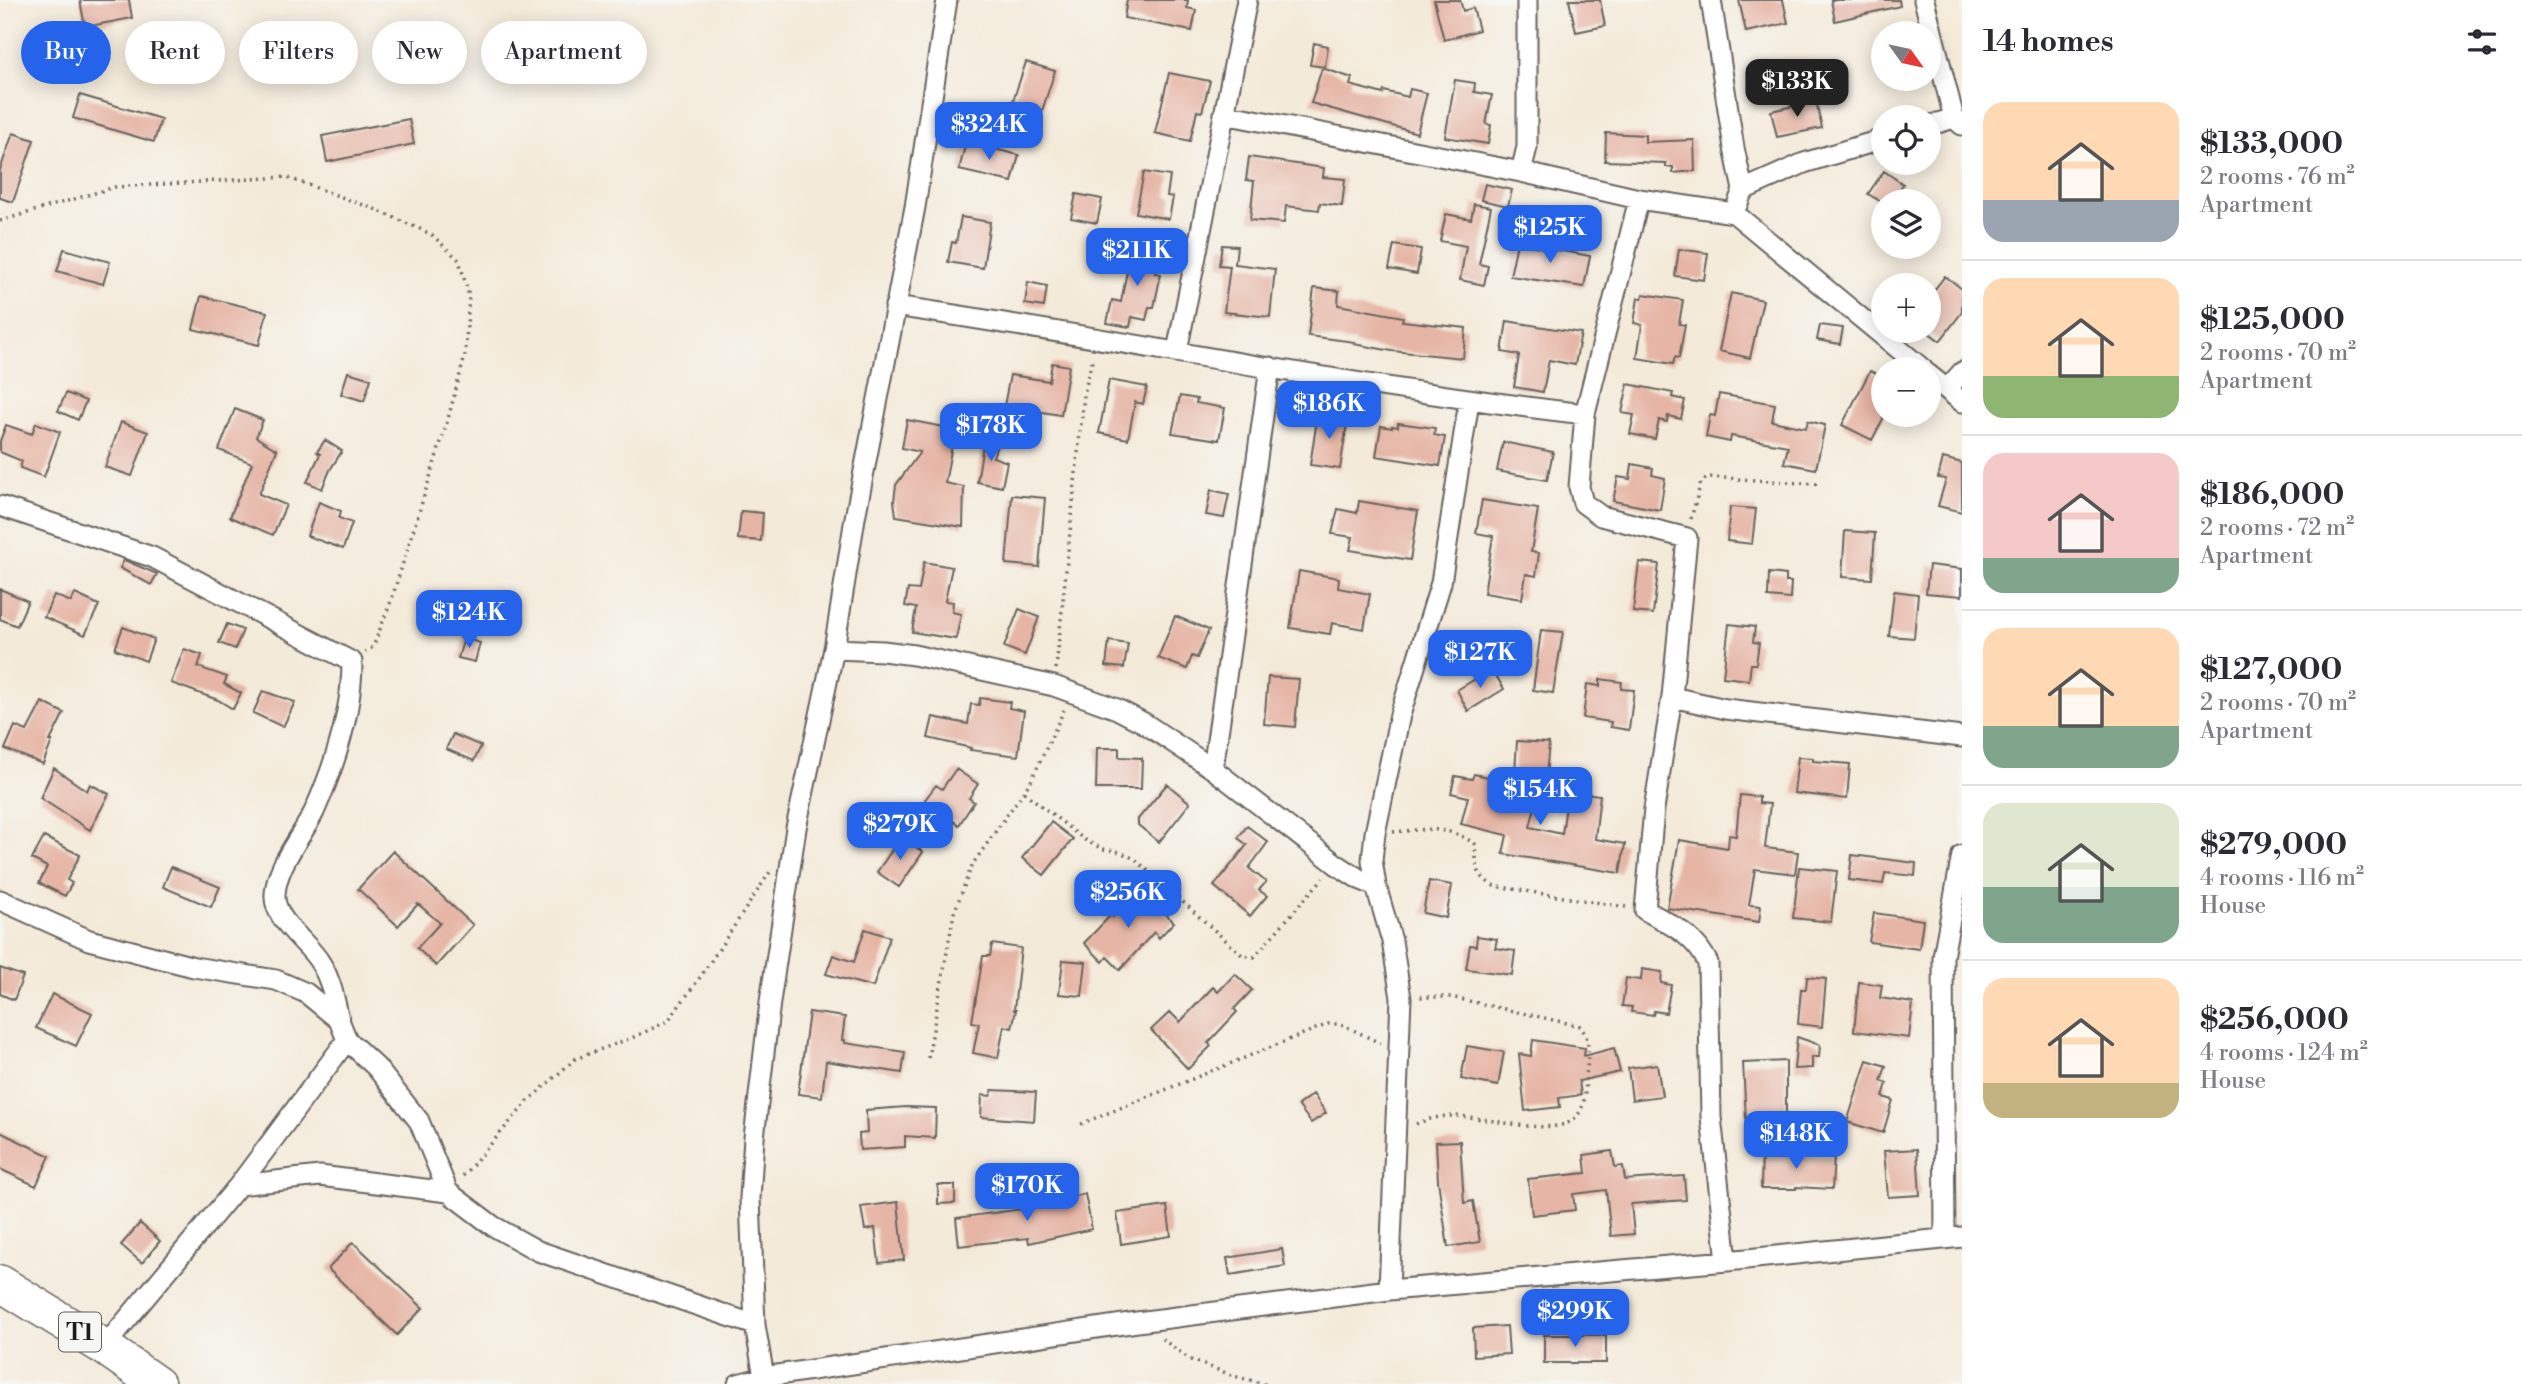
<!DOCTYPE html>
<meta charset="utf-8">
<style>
body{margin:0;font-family:"Libre Bodoni",serif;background:#f7f7f7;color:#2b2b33;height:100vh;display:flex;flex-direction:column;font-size:26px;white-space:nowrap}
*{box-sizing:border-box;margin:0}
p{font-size:23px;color:#7c7c81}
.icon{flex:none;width:38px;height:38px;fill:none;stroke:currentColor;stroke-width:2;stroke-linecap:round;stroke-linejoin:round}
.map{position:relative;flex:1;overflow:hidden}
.panel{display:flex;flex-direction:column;background:#fff;width:560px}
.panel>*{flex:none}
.hud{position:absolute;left:21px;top:21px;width:665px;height:63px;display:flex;gap:14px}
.needle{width:46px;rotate:123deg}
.buttons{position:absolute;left:1871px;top:21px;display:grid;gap:14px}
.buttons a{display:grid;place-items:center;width:70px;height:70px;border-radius:50%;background:#fff;box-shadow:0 4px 18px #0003;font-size:35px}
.price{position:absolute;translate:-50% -60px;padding:0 16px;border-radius:14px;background:#2563eb;color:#fff;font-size:23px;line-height:46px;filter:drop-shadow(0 2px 4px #0008)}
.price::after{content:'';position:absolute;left:50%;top:42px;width:21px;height:16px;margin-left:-10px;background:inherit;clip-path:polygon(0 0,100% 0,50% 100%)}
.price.active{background:#222;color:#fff}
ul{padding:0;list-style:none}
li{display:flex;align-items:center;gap:21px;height:175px;padding:0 21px}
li+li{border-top:2px solid #e1e1e2}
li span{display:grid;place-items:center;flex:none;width:196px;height:140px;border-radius:21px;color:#555}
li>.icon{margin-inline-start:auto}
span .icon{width:84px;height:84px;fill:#fffc;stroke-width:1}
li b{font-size:30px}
h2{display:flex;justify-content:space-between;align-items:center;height:84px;padding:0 21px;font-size:30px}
.pill{padding:0 24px;border-radius:32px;background:#fff;box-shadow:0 4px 18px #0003;font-size:24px;line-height:63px}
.pill.active{background:#2563eb;color:#fff}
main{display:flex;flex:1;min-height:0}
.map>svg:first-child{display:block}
.building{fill:#e6b5a5}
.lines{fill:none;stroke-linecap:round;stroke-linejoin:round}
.street-casing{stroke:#68645e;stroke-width:23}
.highway-casing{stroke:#68645e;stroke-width:38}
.path{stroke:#68645e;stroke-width:3.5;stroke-dasharray:2 5;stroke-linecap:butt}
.street{stroke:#fff;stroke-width:19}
.highway{stroke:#fff;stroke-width:35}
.labels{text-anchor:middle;stroke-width:5;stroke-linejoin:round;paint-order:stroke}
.shield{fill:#f6f6f2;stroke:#5d5d5c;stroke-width:2}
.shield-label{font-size:23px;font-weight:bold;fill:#1c1c1c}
</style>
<main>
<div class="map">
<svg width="1962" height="1384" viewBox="0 0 1962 1384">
<rect width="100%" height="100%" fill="#f6f6f2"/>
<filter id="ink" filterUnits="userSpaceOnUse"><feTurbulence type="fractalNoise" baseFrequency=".0143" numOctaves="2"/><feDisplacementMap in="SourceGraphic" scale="14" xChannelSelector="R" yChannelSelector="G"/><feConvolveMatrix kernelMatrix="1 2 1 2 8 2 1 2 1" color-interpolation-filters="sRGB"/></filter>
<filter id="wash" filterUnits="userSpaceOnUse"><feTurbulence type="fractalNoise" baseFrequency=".00686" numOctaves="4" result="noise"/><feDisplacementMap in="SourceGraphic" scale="28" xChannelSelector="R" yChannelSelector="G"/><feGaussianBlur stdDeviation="1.57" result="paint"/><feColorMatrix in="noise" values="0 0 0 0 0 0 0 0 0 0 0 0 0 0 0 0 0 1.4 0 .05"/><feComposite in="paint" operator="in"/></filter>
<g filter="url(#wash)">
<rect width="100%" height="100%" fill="#f4ead9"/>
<g id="blocks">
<path class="building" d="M80,0H129L132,18L85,27Z
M1127,0H1188L1187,8L1196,10L1192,31L1124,18Z
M1434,0H1460L1463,11L1473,8L1479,30L1444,40Z
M1569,0H1600L1605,26L1576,32Z
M1739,0H1783L1788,23L1746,32Z
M1831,0H1899L1900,6L1835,21Z
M62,25L69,53L46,59L39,31Z
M1314,43L1328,46L1325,67L1310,65Z
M1026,62L1055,71L1042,111L1013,101Z
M1322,68L1352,78L1350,85L1383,94L1384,91L1408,97L1410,89L1427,93L1417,133L1311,103Z
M1169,73L1210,81L1202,112L1197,111L1190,141L1155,133Z
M1455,80L1475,83L1474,92L1492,95L1486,124L1491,125L1488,144L1445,137Z
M80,95L161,119L154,142L73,118Z
M1816,101L1822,128L1777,137L1771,111Z
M409,119L414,144L327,162L322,136Z
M13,133L34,140L13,202L0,198V170Z
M1606,133L1645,135V142L1694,140L1695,171L1673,173V167H1666V163L1605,161Z
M966,142L1019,155L1012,182L959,170Z
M1249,157L1324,168L1323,177L1345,179L1342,206L1320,203L1319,210L1286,206L1284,223L1250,220L1254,181L1246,180Z
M1884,171L1903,184L1892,201H1880L1868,194Z
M1144,172L1170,176L1167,196L1173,197L1169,219L1136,213Z
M1485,184L1512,190L1508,206L1481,200Z
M1076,194L1102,199L1097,223L1071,218Z
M1474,204L1491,207L1479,264L1488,266L1484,285L1460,280L1466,246L1440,241L1446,214L1471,219Z
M961,217L990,222L983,268L948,262L952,242L956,243Z
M1517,243L1590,256L1584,287L1510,276Z
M1132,245L1160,250L1155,273L1161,274L1154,307H1149L1146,320L1132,317L1130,327L1107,323L1112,300L1121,302Z
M1222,245L1237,246L1235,264L1275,269L1270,317L1224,312L1230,266L1219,265Z
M1394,245L1421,249L1417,274L1389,269Z
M64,249L110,262L103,284L57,271Z
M1679,249L1708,253L1704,280L1675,276Z
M1945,276L1962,289V312L1940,341L1928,332V298Z
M1028,282L1047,286L1044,307L1025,304Z
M1314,288L1339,291L1338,305L1403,317L1402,321L1466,328L1463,358L1392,351L1354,344L1355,342L1308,336Z
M1731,293L1763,300L1750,358L1719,351Z
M1643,294L1683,300L1679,324L1685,325L1679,358L1675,357L1673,364L1637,358L1642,325L1634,323L1638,298L1642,299Z
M201,296L267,312L259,345L193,329Z
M1507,321L1581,333L1575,365L1549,360L1543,392L1514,387L1519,355L1502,352Z
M1820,325L1843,328L1840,344L1817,340Z
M1052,363L1069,366L1061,415L1004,406L1010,375L1049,381Z
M1870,371L1883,377V419L1872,440L1842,425Z
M348,372L371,379L364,401L341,394Z
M1109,380L1147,387L1143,404L1135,402L1128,439L1099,433Z
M1628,384L1673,393L1672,397L1685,400L1681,419L1668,416L1667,422L1659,420L1655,439L1630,434L1634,415L1622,413Z
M66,393L86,401L78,420L58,411Z
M1719,394L1775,404L1772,421L1806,428L1808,421L1825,425L1816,469L1784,463L1788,446L1731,436L1730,442L1706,437L1710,415L1715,416Z
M1180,396L1197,399L1196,403L1225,408L1219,440L1172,433Z
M235,409L263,420L256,437L277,450L259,494L286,505L273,535L230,517L252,463L219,450Z
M1318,413L1348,418L1340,469L1310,465Z
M907,420L955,429L945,483L964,487L963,527L896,516L894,501L896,485L920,452L902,448Z
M121,422L148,432L132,476L105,467Z
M36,423L60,432L44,477L20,468L22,461L0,452V441L6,425L32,434Z
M1398,423L1435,428L1434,435L1445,437L1440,466L1376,456L1381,426L1392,428V426L1398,427Z
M985,432L1000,437L993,457L1007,462L1002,487L977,482Z
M325,440L342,451L330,470L322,489L307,482L320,454L317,452Z
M1503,442L1553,452L1547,480L1497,471Z
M1943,458L1962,463V512L1938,506L1946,479L1938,478Z
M1632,464L1653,468L1652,475L1665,478L1660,510L1613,501L1618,477L1630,479Z
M1211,490L1229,494L1224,518L1206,515Z
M1012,495L1045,498L1039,567L1006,564Z
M1482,500L1538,509L1531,552L1539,553L1536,576L1526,574L1522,599L1484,593L1493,536L1476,533Z
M1359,501L1418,511L1410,560L1350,550L1353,537L1332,534L1338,509L1357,513Z
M319,502L341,511L339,518L352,523L343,549L307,536Z
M1730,507L1756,509L1752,544L1727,541Z
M741,511L763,513L761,541L738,539Z
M1845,531L1875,533L1872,579L1842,577Z
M124,560L157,574L151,585L120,568Z
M924,562L952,567L945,601L953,602L952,612L961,614L956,639L912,632L916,608L905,606L908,589L919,590Z
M1639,562L1659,564L1653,614L1633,612Z
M1929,565L1962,569V596L1926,593Z
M1299,571L1339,578L1338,588L1370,594L1364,629L1332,623L1330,634L1290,628Z
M1769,573L1786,575V582H1791L1790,599L1768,597Z
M0,589L28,601L17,626L0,619Z
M1894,591L1918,594L1914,638L1889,636Z
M75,594L99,605L85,635L44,617L54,595L71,602Z
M1019,609L1039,617L1025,655L1004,647Z
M1175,616L1209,630L1197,658L1192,656L1187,669L1158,658Z
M227,624L243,630L235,649L219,643Z
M1729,624L1755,627L1753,642L1759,643L1756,664H1751L1749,680L1723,677Z
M123,627L154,639L146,661L115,649Z
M1541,630L1563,632L1553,693L1533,690Z
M464,638L480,643L475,662L458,658Z
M1109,641L1128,644L1124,668L1106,666Z
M184,649L202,655L198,667L227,677L224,684L241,693L233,709L218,700L171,683Z
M1492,669L1504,689L1468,711L1457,690Z
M1268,677L1299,679L1295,727L1264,724Z
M1600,679L1622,682L1621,689L1634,690L1629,730L1610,727L1611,722L1583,718L1587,684L1600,686Z
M263,691L295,702L283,727L253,713Z
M980,698L1010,702L1009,708L1024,711L1018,756L970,750L971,748L928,738L933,717L968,724L971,704L979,705Z
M42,702L64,713L50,741H52L43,764L5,749L15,726L27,731Z
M453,734L481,746L474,761L446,749Z
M1517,741L1549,743L1546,775L1515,772Z
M1097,748H1119V757L1142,758L1141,789H1096Z
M1798,757L1813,758V761L1850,764L1847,799L1794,793Z
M54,768L87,791L90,784L109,794L90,830L40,798Z
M956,769L978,784L969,798L974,802L959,825L924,801L936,785L942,789Z
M1474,774L1502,780L1497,798L1535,807L1530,827L1562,834L1568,791L1600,795L1595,839L1625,844L1620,873L1503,854L1507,835L1461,824L1468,797L1451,793L1455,776L1472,779Z
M1167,784L1190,803L1159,842L1138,825V819Z
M1740,795L1759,797V803L1770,804L1765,848L1798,852L1795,874L1755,869L1749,905L1761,906L1759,922L1667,908L1679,840L1728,848L1729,835L1736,836Z
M1051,822L1073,839L1044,875L1022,858Z
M1247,826L1268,842L1249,868L1266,882L1259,890L1267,896L1250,916L1214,886L1247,845L1238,838Z
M44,837L80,855L67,880L72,883L65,896L39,883L47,867L32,859Z
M901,837L923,852L899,887L877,872Z
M393,851L473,925L436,966L417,948L440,923L418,904L398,926L358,889Z
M1852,855L1916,863L1915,876L1885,873L1883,884L1849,880Z
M171,867L220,887L211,907L163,887Z
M1799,867L1837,871L1831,922L1793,918Z
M1429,881L1452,885L1446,918L1423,913Z
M1139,890L1174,922L1159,938L1154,932L1120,970L1107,957L1103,962L1084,943L1111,915L1113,917Z
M1874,913L1923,920L1919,949L1869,942Z
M865,929L890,937L873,987L826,974L833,955L854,962Z
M1477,936L1497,939L1495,948L1515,951L1512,975L1466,969L1470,945L1476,946Z
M992,944L1021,948L1014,1010H1016L1012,1028L1004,1026L998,1058L973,1053L979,1023L972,1022L983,956H990Z
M1063,960L1086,962L1082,996L1059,994Z
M0,968L23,976L14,1000L0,994Z
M1642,969L1662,972L1661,983L1671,985L1666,1013L1654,1011L1653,1015L1631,1012L1632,1007L1622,1006L1626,978L1641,980Z
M1235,974L1252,990L1234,1009L1237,1012L1208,1043L1211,1046L1188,1069L1151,1030L1170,1012L1180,1022L1213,987L1218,992Z
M1807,977L1826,979L1822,1027L1798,1024L1801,989H1806Z
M1859,982L1882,985L1880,998L1913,1003L1909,1038L1854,1031Z
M52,994L92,1013L76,1046L36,1028Z
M809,1012L845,1017L842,1040H845V1043L905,1052L902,1073L826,1061L822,1097L798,1094Z
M1797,1037L1820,1045L1819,1057H1812V1068L1794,1069Z
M1533,1040L1585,1048L1584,1056L1614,1048L1620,1072L1579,1081L1581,1095L1559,1098L1560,1107L1525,1111L1519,1054L1531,1056Z
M1467,1046L1504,1052L1498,1086L1461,1079Z
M1867,1060L1886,1066L1881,1081L1887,1083L1883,1097L1893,1100L1883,1133L1847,1122Z
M1786,1061V1118L1746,1120L1743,1063Z
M1657,1064L1662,1096L1632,1100L1628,1068Z
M992,1090L1036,1092L1034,1121L981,1117L982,1095L991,1096Z
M1313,1094L1326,1113L1311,1123L1298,1105Z
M906,1107L936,1108L935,1138L905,1136V1147L860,1150L859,1134L867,1133L866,1110Z
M0,1132L50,1156L36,1186L0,1169Z
M1460,1141L1464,1203L1473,1201L1480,1242L1448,1247L1438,1181L1436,1142Z
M1917,1149L1920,1195L1888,1197L1884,1151Z
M1762,1150H1797L1796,1155L1834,1157L1832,1189L1796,1187V1189H1761Z
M1612,1151L1615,1167L1623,1166L1625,1180L1684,1176L1686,1200L1631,1204L1634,1234L1611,1236L1606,1190L1573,1194L1575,1210L1532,1215L1528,1179L1586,1173L1584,1155Z
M938,1185H955V1203L938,1204Z
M1085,1194L1092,1229L1029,1243L1028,1238L959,1246L956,1218L1023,1209L1022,1207Z
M898,1202L904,1260L879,1263L875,1228L865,1230L861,1207Z
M1167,1206L1171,1236L1121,1244L1117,1213Z
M140,1223L160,1241L142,1263L121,1245Z
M353,1242L423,1308L397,1335L328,1269Z
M1282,1249L1285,1266L1230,1275L1227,1258Z
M1507,1326L1509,1354L1474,1356L1473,1328Z
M1544,1335H1606V1363H1544Z"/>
</g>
</g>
<g filter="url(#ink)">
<use href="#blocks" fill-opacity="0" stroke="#68645e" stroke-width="2"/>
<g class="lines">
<g class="street-casing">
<path id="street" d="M1711,0L1734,148L1743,190L1734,213L1923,369
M1924,0L1954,118L1962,125
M1224,114L1521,172L1639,199L1734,213
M1928,126L1954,118
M1521,172L1527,147V0
M1743,190L1804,163L1883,139
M895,306C1126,340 1354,388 1585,414L1639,199
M1177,351L1247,0
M1928,374L1962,402
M1947,389L1962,372
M1585,414L1579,487L1583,503L1601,516L1687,538L1672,697L1726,709L1962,737
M0,506L152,557L352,662C352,714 335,765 314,812C301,838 277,864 275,894C273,921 309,942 321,964C331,980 335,1001 339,1020
M834,649L883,651L914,655L1054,686L1117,709L1144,723L1213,769L1336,864L1359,879L1376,886
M1672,697L1654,809L1645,910C1671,925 1694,934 1708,963L1711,1117L1727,1261
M1213,769L1270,367
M0,900L89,940L194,967L276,980L306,993L339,1020L347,1040L376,1067L419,1121L448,1192L493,1226L538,1251L755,1325
M239,1185L320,1176L448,1192
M1945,1239L1943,957L1962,855
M1389,1290L1401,998L1392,941L1376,886L1372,860L1375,833L1400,715L1441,583L1469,401
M104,1347L239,1185L347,1040
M764,1377L755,1325L750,1198L754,1138L770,1002L796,828L834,649L855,518L915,207L947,0
M738,1384L764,1377L1137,1322L1389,1290L1727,1261L1962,1237"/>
</g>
<g class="highway-casing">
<path id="highway" d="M0,1283L104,1347L157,1384"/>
</g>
<path class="path" d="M0,221L115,187L286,177L372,208L431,234L459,260L469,296L465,356L446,426L391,601L373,647L365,652
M1691,519L1701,482L1709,477L1817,484
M1056,669L1084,394L1093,357
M1024,792L1086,841L1103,849L1120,852L1135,859L1242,955L1254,957L1323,878
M1393,832C1426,829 1447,825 1475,844C1477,864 1474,875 1494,886L1626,907
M928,1058L954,913L972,865L1031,781L1064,710
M1081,1124L1328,1024H1341L1380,1043
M1416,1124C1428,1119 1439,1116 1452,1116C1483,1115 1555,1140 1576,1117C1586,1107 1585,1090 1586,1076C1588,1057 1592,1041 1580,1026L1451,997H1419
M463,1176L529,1100L575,1059L634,1037L668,1021L701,976L770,872
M1162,1339L1191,1360L1234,1376L1265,1384"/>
<use href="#street" class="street"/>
<use href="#highway" class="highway"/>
</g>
</g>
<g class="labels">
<rect class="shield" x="59" y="1312.5" width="42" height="39" rx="5"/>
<g class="shield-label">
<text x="80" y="1340">T1</text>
</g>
</g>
</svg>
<div class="buttons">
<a><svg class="needle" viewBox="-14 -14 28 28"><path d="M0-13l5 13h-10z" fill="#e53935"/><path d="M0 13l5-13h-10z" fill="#7c7c81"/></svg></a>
<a><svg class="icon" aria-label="locate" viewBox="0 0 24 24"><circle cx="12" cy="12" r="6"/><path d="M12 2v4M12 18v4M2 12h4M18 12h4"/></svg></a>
<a><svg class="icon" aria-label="layers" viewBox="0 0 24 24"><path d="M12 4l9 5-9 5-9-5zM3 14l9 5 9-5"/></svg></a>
<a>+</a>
<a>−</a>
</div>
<b class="price active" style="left:1797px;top:119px">$133K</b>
<b class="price" style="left:989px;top:162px">$324K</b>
<b class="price" style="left:1550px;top:265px">$125K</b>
<b class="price" style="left:1137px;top:288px">$211K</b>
<b class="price" style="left:1329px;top:441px">$186K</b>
<b class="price" style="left:991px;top:463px">$178K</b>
<b class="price" style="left:469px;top:650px">$124K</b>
<b class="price" style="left:1480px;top:690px">$127K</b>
<b class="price" style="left:1540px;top:827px">$154K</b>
<b class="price" style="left:900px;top:862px">$279K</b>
<b class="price" style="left:1128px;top:930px">$256K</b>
<b class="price" style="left:1796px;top:1171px">$148K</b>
<b class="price" style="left:1027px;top:1223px">$170K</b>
<b class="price" style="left:1575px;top:1349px">$299K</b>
<div class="hud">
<a class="pill active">Buy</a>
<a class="pill">Rent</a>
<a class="pill">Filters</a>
<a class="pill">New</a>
<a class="pill">Apartment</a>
</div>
</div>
<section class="panel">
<h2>14 homes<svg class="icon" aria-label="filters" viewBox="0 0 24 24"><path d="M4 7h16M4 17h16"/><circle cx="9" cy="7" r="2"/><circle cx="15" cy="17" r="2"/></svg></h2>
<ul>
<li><span style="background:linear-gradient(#ffd9b3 70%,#9aa5b1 0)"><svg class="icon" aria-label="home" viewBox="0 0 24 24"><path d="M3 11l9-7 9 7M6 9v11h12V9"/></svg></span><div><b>$133,000</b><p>2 rooms · 76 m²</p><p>Apartment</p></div></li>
<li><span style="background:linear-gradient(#ffd9b3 70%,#8fb573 0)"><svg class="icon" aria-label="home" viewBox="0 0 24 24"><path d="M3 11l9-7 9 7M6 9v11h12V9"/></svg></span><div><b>$125,000</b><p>2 rooms · 70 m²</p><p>Apartment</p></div></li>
<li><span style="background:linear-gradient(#f6c9c9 75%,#7fa58c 0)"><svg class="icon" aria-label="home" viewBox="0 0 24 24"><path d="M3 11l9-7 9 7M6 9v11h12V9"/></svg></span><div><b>$186,000</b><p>2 rooms · 72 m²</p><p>Apartment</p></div></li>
<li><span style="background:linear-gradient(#ffd9b3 70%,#7fa58c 0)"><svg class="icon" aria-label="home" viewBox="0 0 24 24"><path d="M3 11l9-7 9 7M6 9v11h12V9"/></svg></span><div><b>$127,000</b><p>2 rooms · 70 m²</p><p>Apartment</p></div></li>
<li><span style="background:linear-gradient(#dfe7d0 60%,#7fa58c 0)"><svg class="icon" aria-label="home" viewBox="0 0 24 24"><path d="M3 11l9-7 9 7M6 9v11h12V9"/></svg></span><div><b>$279,000</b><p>4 rooms · 116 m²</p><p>House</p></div></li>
<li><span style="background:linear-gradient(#ffd9b3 75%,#c2b280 0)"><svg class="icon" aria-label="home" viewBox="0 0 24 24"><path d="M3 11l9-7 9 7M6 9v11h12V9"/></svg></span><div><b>$256,000</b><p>4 rooms · 124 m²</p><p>House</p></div></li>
</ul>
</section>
</main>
